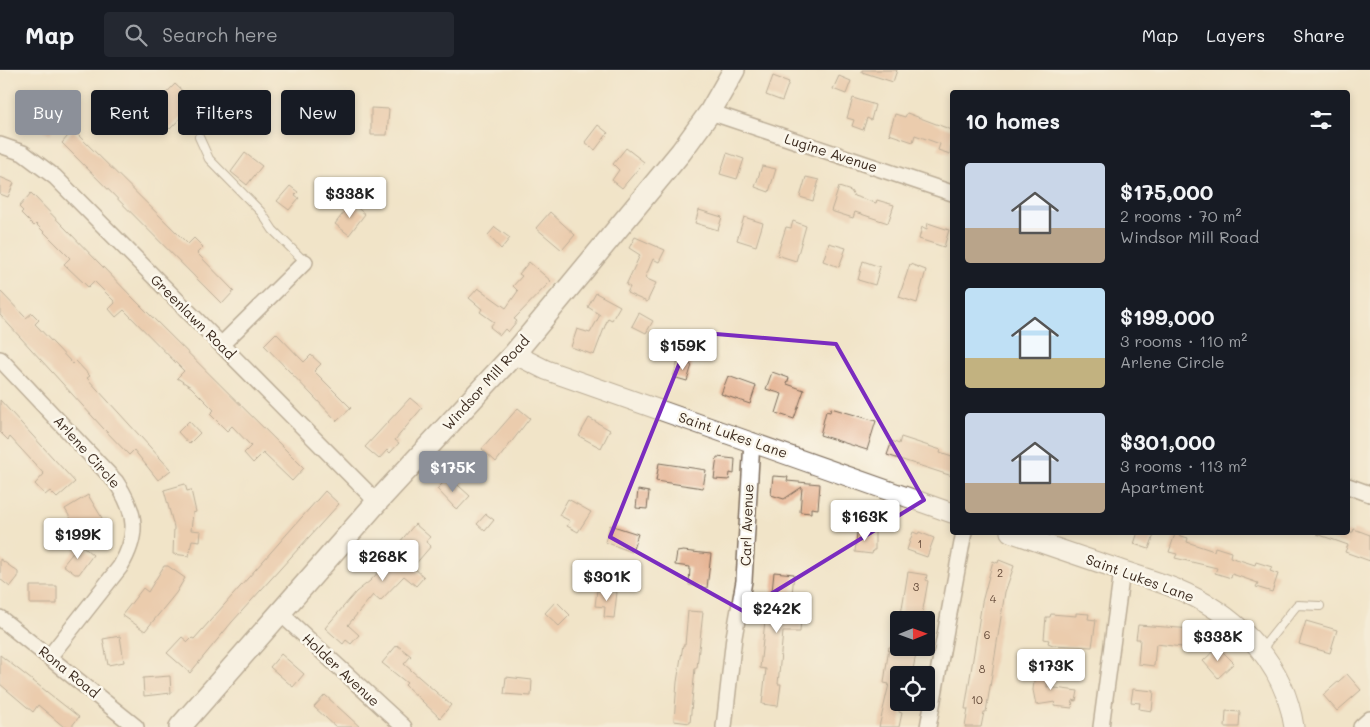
<!DOCTYPE html>
<meta charset="utf-8">
<style>
body{margin:0;font-family:Mali,sans-serif;background:#242831;color:#f1f3f6;height:100vh;display:flex;flex-direction:column;font-size:19px;white-space:nowrap}
*{box-sizing:border-box;margin:0}
p{font-size:16px;color:#9ea1a6}
.icon{flex:none;width:28px;height:28px;fill:none;stroke:currentColor;stroke-width:2;stroke-linecap:round;stroke-linejoin:round}
.map{position:relative;flex:1;overflow:hidden}
.side{position:absolute;left:950px;top:20px;width:400px;height:445px;display:flex;flex-direction:column;background:#171b24;border-radius:5px;box-shadow:0 2px 8px #0003}
.side>*{flex:none}
.top-card{position:absolute;left:15px;top:20px;width:475px;height:45px;display:flex;gap:10px}
.needle{width:32px;rotate:89deg}
.tools{position:absolute;left:890px;top:541px;display:grid;gap:10px}
.tools a{display:grid;place-items:center;width:45px;height:45px;border-radius:5px;background:#171b24;box-shadow:0 2px 8px #0003;font-size:25px}
.price{position:absolute;translate:-50% -42px;padding:0 11px;border-radius:5px;background:#fff;color:#222;font-size:16px;line-height:32px;filter:drop-shadow(0 1px 2px #0008)}
.price::after{content:'';position:absolute;left:50%;top:30px;width:15px;height:11px;margin-left:-8px;background:inherit;clip-path:polygon(0 0,100% 0,50% 100%)}
.price.on{background:#8c9099;color:#fff}
ul{padding:0;list-style:none}
li{display:flex;align-items:center;gap:15px;height:125px;padding:0 15px}
li span{display:grid;place-items:center;flex:none;width:140px;height:100px;border-radius:5px;color:#555}
li>.icon{margin-inline-start:auto}
span .icon{width:60px;height:60px;fill:#fffc;stroke-width:1}
li b{font-size:21px}
h2{display:flex;justify-content:space-between;align-items:center;height:60px;padding:0 15px;font-size:21px}
.pill{padding:0 18px;border-radius:5px;background:#171b24;box-shadow:0 2px 8px #0003;font-size:18px;line-height:45px}
.pill.on{background:#8c9099;color:#fff}
header{display:flex;align-items:center;gap:30px;box-sizing:border-box;height:70px;padding:0 25px;background:#171b24;border-bottom:1px solid #363941}
header strong{font-size:24px}
nav{display:flex;gap:28px;margin-inline-start:auto;font-size:18px}
.search{width:350px;height:45px;background:#242831;display:flex;align-items:center;gap:12px;box-sizing:border-box;padding:0 18px;border-radius:5px;color:#9ea1a6;font-size:19px}
.map>svg:first-child{display:block}
.building{fill:#e4af8d}
.lines{fill:none;stroke-linecap:round;stroke-linejoin:round}
.service-casing{stroke:#7b6b5a;stroke-width:10}
.minor-casing{stroke:#7b6b5a;stroke-width:18}
.tertiary-casing{stroke:#7b6b5a;stroke-width:21}
.secondary-casing{stroke:#7b6b5a;stroke-width:24}
.service{stroke:#fff;stroke-width:8}
.minor{stroke:#fff;stroke-width:15}
.tertiary{stroke:#fff;stroke-width:19}
.secondary{stroke:#fff;stroke-width:21}
.marked{fill:none;stroke:#7b2cbf;stroke-width:4;stroke-linejoin:round}
.labels{text-anchor:middle;stroke-width:5;stroke-linejoin:round;paint-order:stroke}
.number-label{font-size:11px;fill:#654b3a}
.street-label{font-size:14px;fill:#3b2a1e;stroke:#fbf7ec}
</style>
<header>
<strong>Map</strong>
<div class="search"><svg class="icon" aria-label="search" viewBox="0 0 24 24"><circle cx="10" cy="10" r="6"/><path d="M15 15l6 6"/></svg>Search here</div>
<nav><a>Map</a><a>Layers</a><a>Share</a></nav>
</header>
<div class="map">
<svg width="1370" height="657" viewBox="0 0 1370 657">
<rect width="100%" height="100%" fill="#fbf7ec"/>
<filter id="ink" filterUnits="userSpaceOnUse"><feTurbulence type="fractalNoise" baseFrequency=".02" numOctaves="2"/><feDisplacementMap in="SourceGraphic" scale="10" xChannelSelector="R" yChannelSelector="G"/><feConvolveMatrix kernelMatrix="1 2 1 2 8 2 1 2 1" color-interpolation-filters="sRGB"/></filter>
<filter id="wash" filterUnits="userSpaceOnUse"><feTurbulence type="fractalNoise" baseFrequency=".0096" numOctaves="4" result="noise"/><feDisplacementMap in="SourceGraphic" scale="20" xChannelSelector="R" yChannelSelector="G"/><feGaussianBlur stdDeviation="1.12" result="paint"/><feColorMatrix in="noise" values="0 0 0 0 0 0 0 0 0 0 0 0 0 0 0 0 0 1.4 0 .05"/><feComposite in="paint" operator="in"/></filter>
<g filter="url(#wash)">
<rect width="100%" height="100%" fill="#f1e4c8"/>
<g id="blocks">
<path class="building" d="M862,0H897L893,12L862,2Z
M773,6L789,12L782,31L766,25Z
M839,6L851,11L846,24L833,19Z
M175,14L195,33L170,59L150,40Z
M853,28L875,35L871,50L867,48L863,60L852,56L854,50L847,48Z
M338,31L345,48L322,58L315,40Z
M371,38L389,39L387,65H371Z
M34,39L58,50L50,65L27,53Z
M907,43L952,60L950,84L938,80L940,74L915,65L913,72L889,64L895,44L905,47Z
M598,55L608,63L595,80L585,72Z
M73,60L188,174L194,168L203,177L197,183L234,221L222,234L62,73Z
M626,78L644,92L622,118L612,110L619,100L613,94Z
M245,83L262,96L247,115L231,102Z
M727,83L744,89L737,109L720,104Z
M762,96L776,99L769,122L755,117Z
M0,107L14,113L8,127L0,124Z
M806,107L819,110L813,131L800,127Z
M290,116L298,122L295,125L299,128L289,140L277,131Z
M839,117L851,121L854,126L876,133L877,130L894,135L888,153L855,142L853,148L831,141Z
M31,123L134,229L304,398L292,411L263,383L253,393L244,383L251,376L232,356L227,361L210,344L214,340L191,317L177,308L184,301L124,240L116,247L109,239L115,233L114,231L94,211L88,217L64,194L70,188L36,154L34,156L21,143L23,141L19,137Z
M351,133L365,144L349,165L335,154Z
M699,140L722,147L718,160L695,153Z
M550,142L575,165L562,180L536,158Z
M744,147L763,153L756,176L737,170Z
M793,151L806,156L796,191L777,185L786,157L791,158Z
M928,153L949,160L944,177L919,169L922,157L927,159Z
M495,157L510,168L501,179L488,165Z
M635,167L665,180L659,192L653,189L645,208L656,213L647,232L627,223L630,217L626,215L640,185L629,178Z
M829,173L846,178L839,197L823,191Z
M863,191L880,197L875,215L858,210Z
M529,192L551,211L514,249L517,251L508,262L505,259L500,265L490,257L494,252L480,242L482,239L469,228L478,218L506,238L518,221L513,216L522,206L519,204Z
M910,194L926,200L917,233L899,227Z
M0,221L26,248L32,243L39,250L35,254L73,294L76,291L90,306L87,308L171,400L158,410L134,380L129,385L103,358L0,245Z
M596,223L620,236L612,250L608,248L594,285L571,277L577,259L590,263L600,245L588,237Z
M639,243L653,251L646,263L632,256Z
M276,263L304,292L311,285L321,294L314,301L351,338L337,351L264,275Z
M678,291L692,295L687,311L673,307Z
M772,302L789,308L787,314L804,320L794,349L776,343L782,324L766,319Z
M728,306L756,316L750,334L721,324Z
M410,328L422,338L395,370L399,373L390,383L387,380L379,389L365,377Z
M0,330L75,412L57,428L50,421L45,425L35,414L44,404L10,367L8,370L0,362Z
M518,338L530,348L496,392L482,379Z
M831,338L876,351L867,380L820,365L826,341L830,342Z
M589,348L610,360L601,378L579,366Z
M189,351L200,363L189,374L178,362Z
M901,367L941,380L940,383L952,387V406L887,385L892,371L899,374Z
M717,387L735,389L734,404L730,403L729,410L714,409Z
M659,393L706,400L703,418L656,411Z
M773,406L788,407L787,411L820,414L818,439L811,438V443L800,442L802,417L784,429L771,425Z
M449,407L470,426L458,439L455,438L437,419Z
M185,414L187,421L191,420L196,442L193,443L191,460L201,461L200,471L192,470L189,486L173,484L174,457L164,420Z
M638,420L649,422L647,439L636,438Z
M325,421L339,434L232,552L190,603L167,583L182,567L188,572L192,568L194,569Z
M88,425L102,448L79,462L65,439Z
M568,429L591,442L578,462L567,456L570,451L559,445Z
M486,444L494,450L485,461L477,454Z
M415,454L430,467L426,472L431,476L413,497L424,507L416,516L404,506L380,531L373,525L348,555L359,565L351,574L346,570L343,574L325,558L356,522L370,511L386,494L383,492Z
M610,455L638,464L632,482L605,472Z
M1354,459L1370,465V491L1345,482L1348,475L1317,464L1353,462Z
M861,460L875,462V480H873L872,484L855,482L857,463Z
M913,462L918,464L919,462L934,468L927,487L907,480Z
M1138,462H1155L1149,479L1134,474Z
M1175,464L1188,468L1187,472L1214,481L1215,477L1231,482L1230,487L1255,495L1256,492L1272,497L1270,501L1278,504L1272,522L1256,517L1258,513L1232,504L1231,508L1215,503L1217,498L1175,488L1177,484L1169,482Z
M80,474L93,485L79,504H75L63,495Z
M683,481L711,484L707,518L689,515L690,497L675,495L677,482Z
M0,489L18,502V507L10,517L0,509Z
M999,490L1014,496L1005,522L986,642H984L981,657H965L968,639H965L982,532L993,491L998,493Z
M164,496H168L185,508L176,523L145,561L122,545L143,518L148,522Z
M774,502L794,504L791,535H793L794,548H801L800,562H783L778,614H781L778,636L762,634L766,599L760,598L767,532H771Z
M908,502L927,505L926,510L928,511L921,550H900Z
M30,516H57V534H30Z
M597,520L617,522L614,548L604,547L605,537L595,536Z
M556,531L570,545L559,556L545,543Z
M688,541L703,542L697,598H695L690,653L674,651L677,612L683,575H685Z
M1076,543L1089,544L1088,549L1096,550L1092,577L1053,575L1048,573L1049,570L1044,569L1046,547H1050L1051,544L1076,546Z
M1306,551L1337,560L1330,583L1299,574Z
M1138,555L1193,559L1191,578L1156,574L1154,596L1138,594L1140,569H1136Z
M120,566L124,592L108,595L103,569Z
M397,575L411,586L404,594L451,635L440,648L405,615L407,613L382,593Z
M889,577L917,578L912,605H899V642L902,643L899,657H879L889,614L884,613Z
M1218,577L1234,593L1218,608L1203,591Z
M281,584L304,604L293,617L270,597Z
M0,585L79,647L71,657H64L38,635L33,642L0,614Z
M1036,594L1048,595L1047,617L1078,621L1076,631L1073,630L1072,638L1054,636L1055,632L1036,635L1033,620Z
M1347,604L1361,620L1337,641L1323,625Z
M170,606L171,623L144,626L143,608Z
M506,607L532,610L531,626L504,624Z
M1133,619L1154,621L1152,641L1139,639L1140,633L1131,632Z
M325,625L360,657H336L314,637Z
M1226,641L1240,642L1239,657H1225Z"/>
</g>
</g>
<g filter="url(#ink)">
<use href="#blocks" fill-opacity="0" stroke="#7b6b5a" stroke-width="1"/>
<g class="lines">
<g class="service-casing">
<path id="service" d="M199,67L209,89L261,142L273,160L305,192
M1261,580L1297,535L1320,536"/>
</g>
<g class="minor-casing">
<path id="minor" d="M710,42L952,123
M0,75L23,83L55,107L377,432
M221,275L305,192
M0,289L116,412C137,443 139,465 120,497L50,586
M1348,416L1370,424
M279,542L404,657
M0,548L136,657
M724,657L734,567L744,511L752,371
M928,657L964,462
M1101,657L1122,501
M1361,657L1370,649"/>
</g>
<g class="tertiary-casing">
<path id="tertiary" d="M514,284L546,300L952,443
M1010,462C1046,475 1082,487 1118,499C1141,507 1165,513 1186,523C1242,549 1285,596 1294,657"/>
</g>
<g class="secondary-casing">
<path id="secondary" d="M180,657L377,432L514,284L681,82L710,42L734,0"/>
</g>
<use href="#service" class="service"/>
<use href="#minor" class="minor"/>
<use href="#tertiary" class="tertiary"/>
<use href="#secondary" class="secondary"/>
</g>
</g>
<path d="M0 0H1370V657H0ZM692,262L836,274L924,430L743,541L610,467Z" fill="#f1e4c8" fill-opacity=".55" fill-rule="evenodd"/>
<path class="marked" d="M692,262L836,274L924,430L743,541L610,467Z"/>
<g class="labels">
<g class="number-label">
<text x="920" y="478">1</text>
<text x="1000" y="507">2</text>
<text x="916" y="521">3</text>
<text x="993" y="533">4</text>
<text x="987" y="569">6</text>
<text x="982" y="603">8</text>
<text x="977" y="634">10</text>
</g>
<g class="street-label">
<text transform="translate(831 83) rotate(18)" y="5">Lugine Avenue</text>
<text transform="translate(193 247) rotate(45)" y="5">Greenlawn Road</text>
<text transform="translate(486 313) rotate(-48)" y="5">Windsor Mill Road</text>
<text transform="translate(733 365) rotate(19)" y="5">Saint Lukes Lane</text>
<text transform="translate(87 382) rotate(48)" y="5">Arlene Circle</text>
<text transform="translate(747 455) rotate(-88)" y="5">Carl Avenue</text>
<text transform="translate(1140 508) rotate(20)" y="5">Saint Lukes Lane</text>
<text transform="translate(341 600) rotate(43)" y="5">Holder Avenue</text>
<text transform="translate(69 602) rotate(39)" y="5">Rona Road</text>
</g>
</g>
</svg>
<div class="tools">
<a><svg class="needle" viewBox="-14 -14 28 28"><path d="M0-13l5 13h-10z" fill="#e53935"/><path d="M0 13l5-13h-10z" fill="#9ea1a6"/></svg></a>
<a><svg class="icon" aria-label="locate" viewBox="0 0 24 24"><circle cx="12" cy="12" r="6"/><path d="M12 2v4M12 18v4M2 12h4M18 12h4"/></svg></a>
</div>
<b class="price" style="left:350px;top:149px">$338K</b>
<b class="price" style="left:683px;top:301px">$159K</b>
<b class="price on" style="left:453px;top:423px">$175K</b>
<b class="price" style="left:865px;top:472px">$163K</b>
<b class="price" style="left:78px;top:490px">$199K</b>
<b class="price" style="left:383px;top:512px">$268K</b>
<b class="price" style="left:607px;top:532px">$301K</b>
<b class="price" style="left:777px;top:564px">$242K</b>
<b class="price" style="left:1218px;top:592px">$338K</b>
<b class="price" style="left:1051px;top:621px">$173K</b>
<div class="top-card">
<a class="pill on">Buy</a>
<a class="pill">Rent</a>
<a class="pill">Filters</a>
<a class="pill">New</a>
</div>
<section class="side">
<h2>10 homes<svg class="icon" aria-label="filters" viewBox="0 0 24 24"><path d="M4 7h16M4 17h16"/><circle cx="9" cy="7" r="2"/><circle cx="15" cy="17" r="2"/></svg></h2>
<ul>
<li><span style="background:linear-gradient(#c9d6e8 65%,#b9a48a 0)"><svg class="icon" aria-label="home" viewBox="0 0 24 24"><path d="M3 11l9-7 9 7M6 9v11h12V9"/></svg></span><div><b>$175,000</b><p>2 rooms · 70 m²</p><p>Windsor Mill Road</p></div></li>
<li><span style="background:linear-gradient(#bfe0f5 70%,#c2b280 0)"><svg class="icon" aria-label="home" viewBox="0 0 24 24"><path d="M3 11l9-7 9 7M6 9v11h12V9"/></svg></span><div><b>$199,000</b><p>3 rooms · 110 m²</p><p>Arlene Circle</p></div></li>
<li><span style="background:linear-gradient(#c9d6e8 70%,#b9a48a 0)"><svg class="icon" aria-label="home" viewBox="0 0 24 24"><path d="M3 11l9-7 9 7M6 9v11h12V9"/></svg></span><div><b>$301,000</b><p>3 rooms · 113 m²</p><p>Apartment</p></div></li>
</ul>
</section>
</div>
